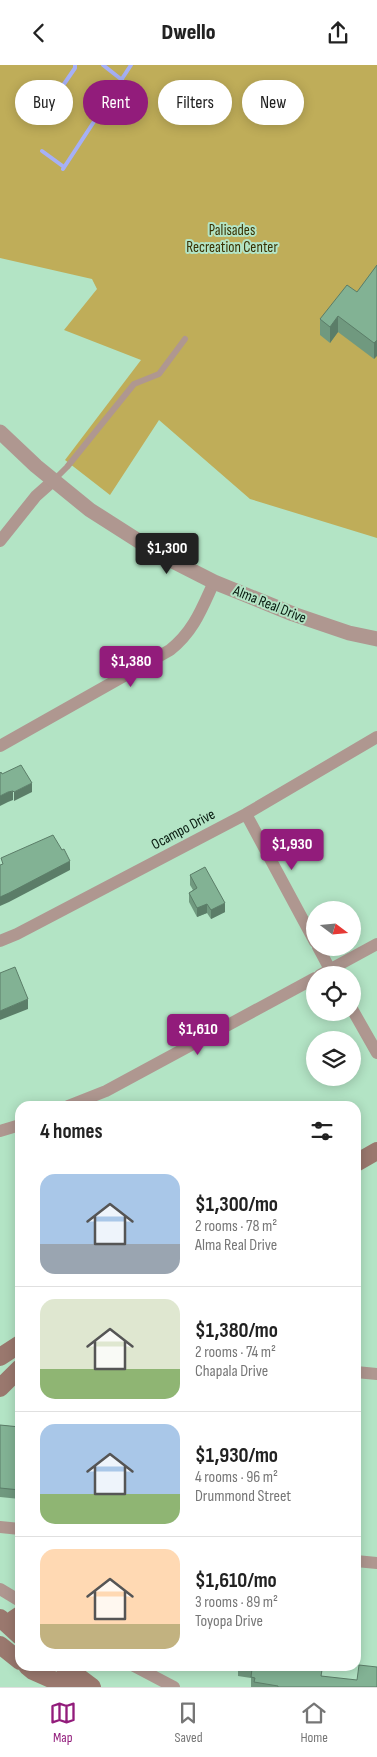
<!DOCTYPE html>
<meta charset="utf-8">
<style>
body{margin:0;font-family:"Sofia Sans Condensed",sans-serif;background:#f6f6f6;color:#222;height:100vh;display:flex;flex-direction:column;font-size:19px;white-space:nowrap}
*{box-sizing:border-box;margin:0}
p{font-size:16px;color:#767676}
.icon{flex:none;width:28px;height:28px;fill:none;stroke:currentColor;stroke-width:2;stroke-linecap:round;stroke-linejoin:round}
.map{position:relative;flex:1;overflow:hidden}
.drawer{position:absolute;left:15px;top:1036px;width:346px;height:570px;display:flex;flex-direction:column;background:#fff;border-radius:15px;box-shadow:0 2px 12px #0003}
.drawer>*{flex:none}
.guide{position:absolute;left:15px;top:15px;width:348px;height:45px;display:flex;gap:10px}
.needle{width:32px;rotate:106deg}
.fabs{position:absolute;left:306px;top:836px;display:grid;gap:10px}
.fabs a{display:grid;place-items:center;width:55px;height:55px;border-radius:50%;background:#fff;box-shadow:0 2px 12px #0003;font-size:25px}
.price{position:absolute;translate:-50% -42px;padding:0 11px;border-radius:5px;background:#921c7b;color:#fff;font-size:16px;line-height:32px;filter:drop-shadow(0 1px 2px #0008)}
.price::after{content:'';position:absolute;left:50%;top:30px;width:15px;height:11px;margin-left:-8px;background:inherit;clip-path:polygon(0 0,100% 0,50% 100%)}
.price.current{background:#222;color:#fff}
ul{padding:0;list-style:none}
li{display:flex;align-items:center;gap:15px;height:125px;padding:0 25px}
li+li{border-top:1px solid #e0e0e0}
li span{display:grid;place-items:center;flex:none;width:140px;height:100px;border-radius:15px;color:#555}
li>.icon{margin-inline-start:auto}
span .icon{width:60px;height:60px;fill:#fffc;stroke-width:1}
li b{font-size:21px}
h2{display:flex;justify-content:space-between;align-items:center;height:60px;padding:0 25px;font-size:21px}
.pill{padding:0 18px;border-radius:22px;background:#fff;box-shadow:0 2px 12px #0003;font-size:18px;line-height:45px}
.pill.current{background:#921c7b;color:#fff}
header{display:flex;justify-content:space-between;align-items:center;height:65px;padding:0 25px;background:#fff;font-size:22px;font-weight:800}
.tab-bar{display:flex;justify-content:space-around;align-items:center;height:70px;border-top:1px solid #e0e0e0;background:#fff;font-size:14px;color:#767676}
.tab-bar a{display:grid;justify-items:center;gap:2px}
.tab-bar .current{color:#921c7b}
.map>svg:first-child{display:block}
.green{fill:#bfad59}
.lines{fill:none;stroke-linecap:round;stroke-linejoin:round}
.stream{stroke:#a6b0f6;stroke-width:4}
.service{stroke:#af9790;stroke-width:6}
.minor{stroke:#af9790;stroke-width:12}
.tertiary{stroke:#af9790;stroke-width:15}
.secondary{stroke:#9a786e;stroke-width:18}
.wall{fill:#70997f}
.shaded-wall{fill:#5b7d68}
.building{fill:#82b294;stroke:#5b7d68}
.labels{text-anchor:middle;stroke-width:4;stroke-linejoin:round;paint-order:stroke}
.park-label{font-size:15px;fill:#393002;stroke:#b3e4c5}
.street-label{font-size:15px;fill:#05170d;stroke:#b3e4c5}
</style>
<header><svg class="icon" aria-label="back" viewBox="0 0 24 24"><path d="M15 5l-7 7 7 7"/></svg>Dwello<svg class="icon" aria-label="share" viewBox="0 0 24 24"><path d="M12 15V3M7 8l5-5 5 5M5 13v7h14v-7"/></svg></header>
<div class="map">
<svg width="377" height="1622" viewBox="0 0 377 1622">
<rect width="100%" height="100%" fill="#b3e4c5"/>
<path class="green" d="M0,0H377V473L250,434L159,355L110,430L65,395L141,295L64,265L97,224L92,214L0,193Z"/>
<g class="lines">
<path class="stream" d="M103,0L122,15
M33,56L38,57L75,3V0
M42,86L64,102
M63,104L131,0"/>
<path class="service" d="M54,415L67,402L134,319L159,309L185,274"/>
<path class="minor" d="M0,476L36,431L54,415
M0,681L170,585C194,566 202,543 214,517
M246,749L315,877
M0,876L17,869L246,749L377,672
M318,882L333,910
M320,910L377,879
M352,944L377,988
M68,1041L106,1026L315,913
M0,1066L20,1060
M356,1307L377,1309
M0,1462L20,1464
M356,1496L377,1498
M0,1524L20,1536
M134,1601L174,1622"/>
<path class="tertiary" d="M0,367L36,401L90,445L159,489L214,517L293,549L349,568L377,574"/>
<path class="secondary" d="M356,1098L377,1086
M0,1292L20,1279
M0,1323L20,1303
M20,1550L14,1554L13,1562L20,1570
M0,1553L20,1571
M0,1580L20,1596
M27,1601L33,1606L69,1622H73
M64,1601L92,1622"/>
</g>
<path class="wall" d="M377,200L374,294L338,267L330,278L320,270V254L357,227Z
M190,810L225,847L211,854L207,848L197,852L189,837V828L193,825L190,820Z
M20,1340V1358L16,1355V1346Z
M0,1360L20,1362V1434L0,1432Z
M218,1601H301L322,1611L377,1622H251V1613L238,1611V1603Z"/>
<path class="shaded-wall" d="M338,251V267L330,278V262Z
M377,275V291L374,294V278Z
M32,718V727L14,736V727Z
M13,726V735L8,737L0,741V731L8,727Z
M70,796V805L9,837L0,841V832Z
M225,838V847L211,854V845Z
M207,839V848L197,852V843Z
M28,934V944L0,955V946Z"/>
<path class="building" d="M377,200V275L374,278L338,251L330,262L320,254L347,220L357,227Z
M21,700L32,718L14,727L13,726L8,727L0,731V708L1,707L2,709Z
M53,770L62,785L64,784L70,796L9,828L0,832V800L3,799L1,793Z
M205,802L225,838L211,845L207,839L197,843L189,828L197,823L190,810Z
M15,902L28,934L0,946V908Z
M20,1340V1349L16,1346Z
M0,1360L20,1362V1425L0,1423Z
M359,1600L377,1602V1622H278V1621L254,1617L255,1613L251,1612L252,1604L238,1602V1601H301L322,1605L321,1611L357,1615Z"/>
<g class="labels">
<g class="park-label">
<text x="232" y="170">Palisades<tspan x="232" dy="17">Recreation Center</tspan></text>
</g>
<g class="street-label">
<text transform="translate(270 539) rotate(22)" y="5">Alma Real Drive</text>
<text transform="translate(183 764) rotate(-28)" y="5">Ocampo Drive</text>
</g>
</g>
</svg>
<div class="fabs">
<a><svg class="needle" viewBox="-14 -14 28 28"><path d="M0-13l5 13h-10z" fill="#e53935"/><path d="M0 13l5-13h-10z" fill="#767676"/></svg></a>
<a><svg class="icon" aria-label="locate" viewBox="0 0 24 24"><circle cx="12" cy="12" r="6"/><path d="M12 2v4M12 18v4M2 12h4M18 12h4"/></svg></a>
<a><svg class="icon" aria-label="layers" viewBox="0 0 24 24"><path d="M12 4l9 5-9 5-9-5zM3 14l9 5 9-5"/></svg></a>
</div>
<b class="price current" style="left:167px;top:510px">$1,300</b>
<b class="price" style="left:131px;top:623px">$1,380</b>
<b class="price" style="left:292px;top:806px">$1,930</b>
<b class="price" style="left:198px;top:991px">$1,610</b>
<div class="guide">
<a class="pill">Buy</a>
<a class="pill current">Rent</a>
<a class="pill">Filters</a>
<a class="pill">New</a>
</div>
<section class="drawer">
<h2>4 homes<svg class="icon" aria-label="filters" viewBox="0 0 24 24"><path d="M4 7h16M4 17h16"/><circle cx="9" cy="7" r="2"/><circle cx="15" cy="17" r="2"/></svg></h2>
<ul>
<li><span style="background:linear-gradient(#a9c7e8 70%,#9aa5b1 0)"><svg class="icon" aria-label="home" viewBox="0 0 24 24"><path d="M3 11l9-7 9 7M6 9v11h12V9"/></svg></span><div><b>$1,300/mo</b><p>2 rooms · 78 m²</p><p>Alma Real Drive</p></div></li>
<li><span style="background:linear-gradient(#dfe7d0 70%,#8fb573 0)"><svg class="icon" aria-label="home" viewBox="0 0 24 24"><path d="M3 11l9-7 9 7M6 9v11h12V9"/></svg></span><div><b>$1,380/mo</b><p>2 rooms · 74 m²</p><p>Chapala Drive</p></div></li>
<li><span style="background:linear-gradient(#a9c7e8 70%,#8fb573 0)"><svg class="icon" aria-label="home" viewBox="0 0 24 24"><path d="M3 11l9-7 9 7M6 9v11h12V9"/></svg></span><div><b>$1,930/mo</b><p>4 rooms · 96 m²</p><p>Drummond Street</p></div></li>
<li><span style="background:linear-gradient(#ffd9b3 75%,#c2b280 0)"><svg class="icon" aria-label="home" viewBox="0 0 24 24"><path d="M3 11l9-7 9 7M6 9v11h12V9"/></svg></span><div><b>$1,610/mo</b><p>3 rooms · 89 m²</p><p>Toyopa Drive</p></div></li>
</ul>
</section>
</div>
<nav class="tab-bar">
<a class="current"><svg class="icon" aria-label="map" viewBox="0 0 24 24"><path d="M3 6l6-2 6 2 6-2v14l-6 2-6-2-6 2zM9 4v14M15 6v14"/></svg>Map</a>
<a><svg class="icon" aria-label="saved" viewBox="0 0 24 24"><path d="M7 4h10v16l-5-4-5 4z"/></svg>Saved</a>
<a><svg class="icon" aria-label="home" viewBox="0 0 24 24"><path d="M3 11l9-7 9 7M6 9v11h12V9"/></svg>Home</a>
</nav>
